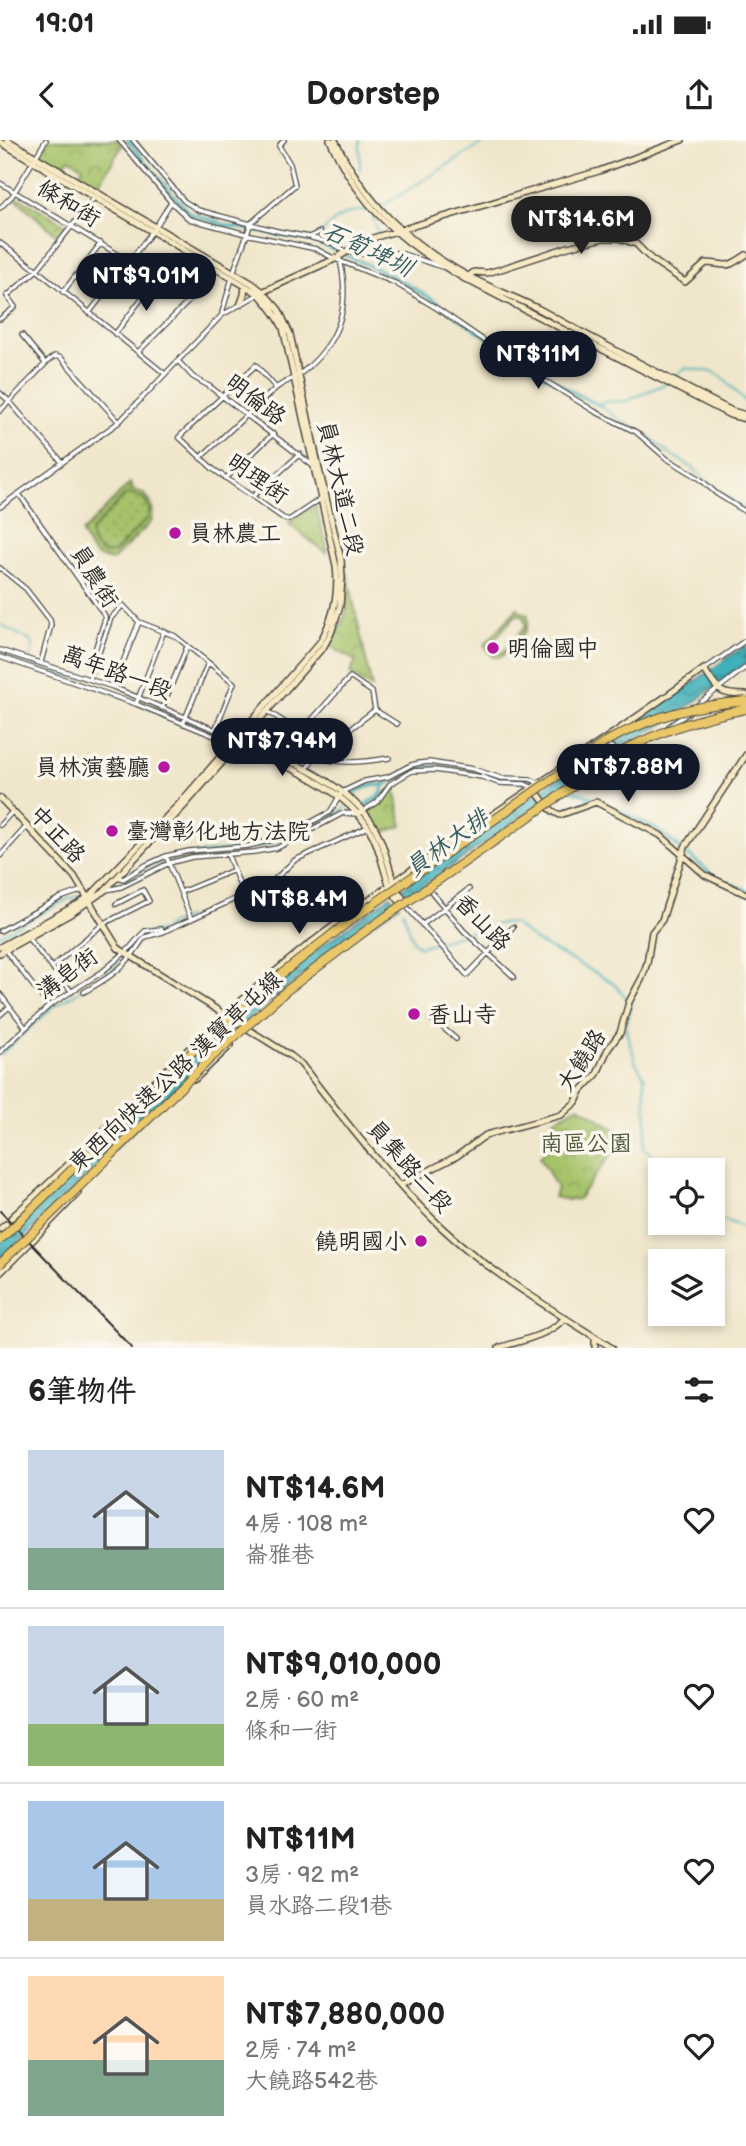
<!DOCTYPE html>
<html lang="zh-TW">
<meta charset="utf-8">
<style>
body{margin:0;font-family:"Balsamiq Sans","LXGW WenKai TC",sans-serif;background:#f6f6f6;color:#222;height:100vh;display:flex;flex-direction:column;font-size:26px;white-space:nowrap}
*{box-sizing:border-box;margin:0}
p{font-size:23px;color:#767676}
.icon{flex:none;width:38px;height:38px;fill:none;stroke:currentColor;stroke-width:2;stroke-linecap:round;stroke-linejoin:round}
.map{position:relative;height:1208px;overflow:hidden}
.panel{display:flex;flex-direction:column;background:#fff;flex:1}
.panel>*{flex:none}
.buttons{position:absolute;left:648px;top:1018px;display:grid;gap:14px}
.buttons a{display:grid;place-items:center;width:77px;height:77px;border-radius:0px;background:#fff;box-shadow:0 4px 10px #0003;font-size:35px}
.price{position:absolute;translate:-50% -60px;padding:0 16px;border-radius:24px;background:#111827;color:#fff;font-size:23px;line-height:46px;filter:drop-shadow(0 2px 4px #0008)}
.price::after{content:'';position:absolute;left:50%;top:42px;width:21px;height:16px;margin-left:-10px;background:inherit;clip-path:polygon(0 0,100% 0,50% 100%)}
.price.active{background:#222;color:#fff}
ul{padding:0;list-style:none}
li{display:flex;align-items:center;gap:21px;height:175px;padding:0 28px}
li+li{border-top:2px solid #e0e0e0}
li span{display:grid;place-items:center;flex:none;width:196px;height:140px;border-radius:0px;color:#555}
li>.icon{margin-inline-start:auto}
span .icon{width:84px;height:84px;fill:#fffc;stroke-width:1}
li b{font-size:30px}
h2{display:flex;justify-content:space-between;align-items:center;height:84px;padding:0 28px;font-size:30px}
.status{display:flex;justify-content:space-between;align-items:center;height:49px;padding:0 35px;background:#fff;direction:ltr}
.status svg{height:19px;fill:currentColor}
header{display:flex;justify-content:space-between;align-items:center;height:91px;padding:0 28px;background:#fff;font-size:32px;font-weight:600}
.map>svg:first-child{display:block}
.grass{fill:url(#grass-dots);stroke:#68774a;stroke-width:2}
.park{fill:url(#park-crowns);stroke:#68774a;stroke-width:2}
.garden{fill:#a6c36a;stroke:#68774a;stroke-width:2;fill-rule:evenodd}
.water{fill:url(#water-waves);stroke:#366e73;stroke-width:2}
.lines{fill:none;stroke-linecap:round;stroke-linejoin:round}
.stream{stroke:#41b1bb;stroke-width:2}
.canal{stroke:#41b1bb;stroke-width:3.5}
.street-casing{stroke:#494743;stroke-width:6}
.secondary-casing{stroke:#494743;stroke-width:8}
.street{stroke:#fff;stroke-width:3.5}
.secondary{stroke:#f7e9c3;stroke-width:5}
.rail{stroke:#2b2b2b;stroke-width:2}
.highway-bridge-casing{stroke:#494743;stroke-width:10;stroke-linecap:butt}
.highway-bridge{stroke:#eac769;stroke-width:8}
.poi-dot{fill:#b5179e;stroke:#fbf7ec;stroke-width:2.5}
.labels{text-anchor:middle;stroke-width:7;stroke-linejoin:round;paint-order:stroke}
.street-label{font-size:23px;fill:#2b2b2b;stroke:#fbf7ec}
.poi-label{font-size:23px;fill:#2b2b2b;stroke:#fbf7ec;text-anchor:start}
.park-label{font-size:23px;fill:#50593e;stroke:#fbf7ec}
.water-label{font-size:24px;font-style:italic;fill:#335a5d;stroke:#fbf7ec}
</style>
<div class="status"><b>19:01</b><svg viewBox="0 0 49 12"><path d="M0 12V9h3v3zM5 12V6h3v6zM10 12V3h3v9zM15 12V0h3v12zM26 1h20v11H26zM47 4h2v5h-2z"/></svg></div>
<header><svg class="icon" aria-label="back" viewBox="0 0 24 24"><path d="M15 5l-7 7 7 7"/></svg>Doorstep<svg class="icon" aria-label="share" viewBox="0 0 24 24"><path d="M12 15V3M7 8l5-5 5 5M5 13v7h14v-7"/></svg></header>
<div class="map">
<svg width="746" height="1208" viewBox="0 0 746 1208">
<defs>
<pattern id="grass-dots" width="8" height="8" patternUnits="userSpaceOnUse" patternTransform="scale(1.75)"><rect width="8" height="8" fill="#a6c36a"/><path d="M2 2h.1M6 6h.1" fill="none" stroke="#879f57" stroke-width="1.8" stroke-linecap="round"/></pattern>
<pattern id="park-crowns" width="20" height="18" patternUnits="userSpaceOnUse" patternTransform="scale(1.75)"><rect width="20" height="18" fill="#a6c36a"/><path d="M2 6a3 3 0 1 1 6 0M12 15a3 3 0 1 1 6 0" fill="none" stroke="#879f57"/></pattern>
<pattern id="water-waves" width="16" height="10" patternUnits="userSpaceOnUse" patternTransform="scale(1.75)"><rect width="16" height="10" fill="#41b1bb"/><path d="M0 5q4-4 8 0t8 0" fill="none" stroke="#379098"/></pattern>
</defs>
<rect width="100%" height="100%" fill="#fbf7ec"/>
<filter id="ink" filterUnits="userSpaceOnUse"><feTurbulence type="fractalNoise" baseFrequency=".0143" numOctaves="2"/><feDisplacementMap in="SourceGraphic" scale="14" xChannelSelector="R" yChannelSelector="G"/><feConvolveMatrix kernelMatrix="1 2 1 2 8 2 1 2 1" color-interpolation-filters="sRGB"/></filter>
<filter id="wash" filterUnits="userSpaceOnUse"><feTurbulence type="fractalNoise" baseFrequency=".00686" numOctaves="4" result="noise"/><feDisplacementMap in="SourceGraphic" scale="28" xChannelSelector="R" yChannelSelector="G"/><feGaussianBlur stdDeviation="1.57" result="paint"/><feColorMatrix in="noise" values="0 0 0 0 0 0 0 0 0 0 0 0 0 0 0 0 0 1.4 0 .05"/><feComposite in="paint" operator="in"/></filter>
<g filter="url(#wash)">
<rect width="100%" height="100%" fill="#f0e6cb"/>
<path class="grass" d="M132,354C144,356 152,365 148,378L114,413L104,414C95,409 89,402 91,391L125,355Z"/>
<path class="park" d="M48,0H117L122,6L97,47L78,37L83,27L69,18L62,28L39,15Z
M18,58L22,59L68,86L59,97L16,59Z
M315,365L327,407L326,413L288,383Z
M347,432L372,548L350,534L356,521L330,506L342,483L347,469Z
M395,646L402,686L382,693L368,672Z
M579,966L622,993V999L578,1059L568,1060L554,1057L557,1048L540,1017L560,998L558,987L552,981Z"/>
<path class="garden" d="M130,343L133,346L130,350C148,350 156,366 151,382L113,420C90,418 91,410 82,393ZM132,354C144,356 152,365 148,378L114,413L104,414C95,409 89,402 91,391L125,355Z
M518,468L519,471L527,474C534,491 512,505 501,517H493L484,505ZM519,475L523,477L526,486L502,513L492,511L491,503L515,476Z"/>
<path class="water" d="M746,505V524L664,584L634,600L580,636L408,757L402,748Z
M390,756L399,765L333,811L237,889L0,1121V1102L222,886L305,818Z"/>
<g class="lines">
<path class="stream" d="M360,0V30
M382,66L488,0
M371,73L378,92
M313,101C332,83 343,68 371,71
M672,238L686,228L714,232L721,236L746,262
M599,265L617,278L647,295L667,312L693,328L711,345L746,370
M599,265L605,262L626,261L665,244
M0,484L30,501L33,505L30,520
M0,514L77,539L230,600
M242,604L285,623
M333,649L349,661
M111,747L124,743L147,727L187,715L270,705L295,696L347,667
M403,771L413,801L419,807L501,783L514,784L536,801L612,842L632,864L625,887L636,923L644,936L647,982L644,1008L653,1015L656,1061L654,1067L660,1068
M144,794L160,791L172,783H176L188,777
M0,795L68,759L82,755
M0,915L53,867L110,832L131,809
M712,1076L746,1088"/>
<path class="canal" d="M127,0L189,73L228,86L313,101L389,134L432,159L525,223L580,256L599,265
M559,646L592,657
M351,655L370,645H384L416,628L432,627L477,633L498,639L529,642L536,645
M551,666L558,672L594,658L656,689L718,739
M363,667L381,655L384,645
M725,742L746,750"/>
</g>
</g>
<g filter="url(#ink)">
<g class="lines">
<g class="street-casing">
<path id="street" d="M119,0L171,62L189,79L246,94L316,109L335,119L395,143L438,169L518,224L594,271L636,292L666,318L699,338L717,354L746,372
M133,0L184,61L198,70L277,91L309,97L320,92
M0,43L157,138L189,161L138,212
M0,68L12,56L46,0
M312,98L332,103L347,112L365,114L400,113L442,127
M0,103L37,130L165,234
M233,133L251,83L295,45L290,24L279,6L284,0
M63,152L101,103
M89,173L155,88L171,62
M222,173L232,138
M0,179L15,167L7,156L37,130L94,58
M115,194L157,138
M22,195L45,223
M178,221L193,237L209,246L312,325
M276,248L256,225L179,297L213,329L283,378L289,380L322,358
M0,253L9,261L62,322
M0,271L49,220L55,216L61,218L119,282
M200,318L276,248C284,242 293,239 300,234C339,204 351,167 340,120
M226,338L273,294
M19,354L105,476V479L95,510L90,539
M253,356L300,314
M0,367L119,282L222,175L259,154
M0,428L26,449L50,480L51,485L41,522
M0,510L113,547L235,598
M0,517L136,564L231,603
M94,519L98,515L111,478L123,465L139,482L175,496L234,543L215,590
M705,529L746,500
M113,547L139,482
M136,564L164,491
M696,566L746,527
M162,568L187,507
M375,570L397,584
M267,571L316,602L314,617L306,630
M183,584L208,523
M668,587L688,573
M301,592L350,537L372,552L375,570
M316,602L350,589L375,570
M605,603L619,612
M314,617C344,624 359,623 389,618
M0,685L13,671
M228,715L243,754
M0,716L27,686
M166,716L191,779
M118,737L123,739L146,725L166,716L189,711L248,706L284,697L330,672L342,652L365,641L388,637L411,625L420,623L429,622L473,629L501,638L530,639L539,643
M429,749L464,791L514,837
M106,750L121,747L169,723L192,717L254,712L277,708L343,673L358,674L377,662L390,644L412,631L435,630L482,637L499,643L525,644L531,647
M181,752L234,730
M406,766L467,835L513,787
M422,785L469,749
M0,791L60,758L83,750
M28,798L72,852
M5,810L49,866
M52,827L103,784L149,761L143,750L116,764
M84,852C101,842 119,832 131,816C136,810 140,803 145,797L163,792L272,742L295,720L368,687
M0,854L25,887
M0,875L9,867
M430,879L435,881L456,899
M0,912L49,866L102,832L129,809L141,795L145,791L161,789L163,792"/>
</g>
<g class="secondary-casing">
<path id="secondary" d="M330,0C360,68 402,103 465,139L730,275L746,279
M335,0C365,63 407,102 466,135C490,148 515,157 539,169C603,204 667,238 732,271L746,275
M0,2L259,154C269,165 277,175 283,188L336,426C339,453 334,478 320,502L180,663L93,753L80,763L0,807
M467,137L474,132L487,133L501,129L568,107L603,98H619L636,104L651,119L685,142L706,123C731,124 723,130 746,115
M262,152L335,119L366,100L599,31L682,0
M241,163L244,155L245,146
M237,599C282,616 351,644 375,688C385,706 388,726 395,745C397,751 402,757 406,763
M235,605C282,623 349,648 373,696C384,719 384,747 403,765
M534,649C543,659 547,670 560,675L596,662L660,695L705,735L746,754
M0,658L74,736L118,808L291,916L301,924C345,981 389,1038 441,1087C490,1133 556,1172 612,1208
M0,813L72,773L104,751L184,666L324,506L331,493L340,466L342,438L341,419L319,329L290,194L279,170L263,152L253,144L7,0
M195,939L231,905
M401,1045L457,1016L486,995L561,975L576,962L581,951L597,934L608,909L620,893L629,862L642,838L647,823L652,792L662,780L685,707L746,615
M11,1078C111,988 202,888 308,805C436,707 575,624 704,529C718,551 719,555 746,555
M0,1089L6,1084
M32,1101L78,1053
M0,1133L29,1104
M499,1208C522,1200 548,1196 565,1178
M595,1208V1197"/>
</g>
<use href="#street" class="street"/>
<use href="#secondary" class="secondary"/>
<path class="rail" d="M0,1071L132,1208"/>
<g class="highway-bridge-casing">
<path id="highway-bridge" d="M0,1100L199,905L275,839L352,779L607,601C655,575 692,566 746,561
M0,1124L212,917L286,851L364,792L625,610C664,589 703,577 746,569"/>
</g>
<use href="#highway-bridge" class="highway-bridge"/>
</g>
</g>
<g class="poi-dot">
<circle cx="175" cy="393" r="7"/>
<circle cx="493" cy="508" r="7"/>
<circle cx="164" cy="627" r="7"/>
<circle cx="112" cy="691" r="7"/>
<circle cx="414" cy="874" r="7"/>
<circle cx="421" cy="1101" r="7"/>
</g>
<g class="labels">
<g class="street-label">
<text transform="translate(69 63) rotate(31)" y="8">條和街</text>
<text transform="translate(256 259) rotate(37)" y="8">明倫路</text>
<text transform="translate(258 338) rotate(35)" y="8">明理街</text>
<text transform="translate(341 348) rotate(77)" y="8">員林大道二段</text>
<text transform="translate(95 436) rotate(58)" y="8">員農街</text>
<text transform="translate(117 532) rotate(20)" y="8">萬年路一段</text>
<text transform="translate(58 694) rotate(47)" y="8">中正路</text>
<text transform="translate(483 782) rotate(46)" y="8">香山路</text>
<text transform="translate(67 833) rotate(-36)" y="8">溝皂街</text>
<text transform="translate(581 920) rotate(-57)" y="8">大饒路</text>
<text transform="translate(175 931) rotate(-43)" y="8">東西向快速公路 漢寶草屯線</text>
<text transform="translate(410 1026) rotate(48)" y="8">員集路二段</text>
</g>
<g class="poi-label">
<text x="189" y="401">員林農工</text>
<text x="507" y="516">明倫國中</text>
<text x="150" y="635" text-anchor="end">員林演藝廳</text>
<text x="126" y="699">臺灣彰化地方法院</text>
<text x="428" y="882">香山寺</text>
<text x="407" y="1109" text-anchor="end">饒明國小</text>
</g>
<g class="park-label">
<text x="586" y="1011">南區公園</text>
</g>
<g class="water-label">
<text transform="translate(368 109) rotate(25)" y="8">石筍埤圳</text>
<text transform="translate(447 703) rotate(-36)" y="8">員林大排</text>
</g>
</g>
</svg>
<div class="buttons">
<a><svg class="icon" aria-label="locate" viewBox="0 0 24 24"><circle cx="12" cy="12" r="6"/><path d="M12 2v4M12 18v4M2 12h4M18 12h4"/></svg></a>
<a><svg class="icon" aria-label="layers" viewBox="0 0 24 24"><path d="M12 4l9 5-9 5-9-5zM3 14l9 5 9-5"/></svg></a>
</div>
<b class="price active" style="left:581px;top:116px">NT$14.6M</b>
<b class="price" style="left:146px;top:173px">NT$9.01M</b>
<b class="price" style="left:538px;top:251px">NT$11M</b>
<b class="price" style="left:282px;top:638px">NT$7.94M</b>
<b class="price" style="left:628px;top:664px">NT$7.88M</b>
<b class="price" style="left:299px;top:796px">NT$8.4M</b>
</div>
<section class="panel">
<h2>6筆物件<svg class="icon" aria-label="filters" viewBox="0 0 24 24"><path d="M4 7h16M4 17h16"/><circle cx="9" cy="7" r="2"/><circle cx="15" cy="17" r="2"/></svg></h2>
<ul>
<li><span style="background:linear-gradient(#c9d6e8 70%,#7fa58c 0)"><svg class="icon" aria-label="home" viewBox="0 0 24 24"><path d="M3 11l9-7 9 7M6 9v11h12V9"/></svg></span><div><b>NT$14.6M</b><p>4房 · 108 m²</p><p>崙雅巷</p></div><svg class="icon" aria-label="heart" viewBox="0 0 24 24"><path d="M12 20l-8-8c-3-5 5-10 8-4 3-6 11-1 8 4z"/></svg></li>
<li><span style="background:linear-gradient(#c9d6e8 70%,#8fb573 0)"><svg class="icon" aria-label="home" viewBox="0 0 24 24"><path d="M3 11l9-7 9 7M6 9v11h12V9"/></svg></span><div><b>NT$9,010,000</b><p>2房 · 60 m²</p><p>條和一街</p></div><svg class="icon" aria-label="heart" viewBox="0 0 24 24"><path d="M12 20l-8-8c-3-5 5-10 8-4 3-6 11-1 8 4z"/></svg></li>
<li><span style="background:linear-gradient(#a9c7e8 70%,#c2b280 0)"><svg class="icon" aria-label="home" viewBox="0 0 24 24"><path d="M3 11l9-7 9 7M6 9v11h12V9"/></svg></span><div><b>NT$11M</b><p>3房 · 92 m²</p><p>員水路二段1巷</p></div><svg class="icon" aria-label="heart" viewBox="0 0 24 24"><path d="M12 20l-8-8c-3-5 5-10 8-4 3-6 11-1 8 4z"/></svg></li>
<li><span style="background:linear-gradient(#ffd9b3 60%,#7fa58c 0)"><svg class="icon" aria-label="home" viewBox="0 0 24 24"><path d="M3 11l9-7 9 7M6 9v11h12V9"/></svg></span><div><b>NT$7,880,000</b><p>2房 · 74 m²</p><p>大饒路542巷</p></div><svg class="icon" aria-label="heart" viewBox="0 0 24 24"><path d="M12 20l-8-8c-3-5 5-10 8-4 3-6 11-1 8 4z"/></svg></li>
</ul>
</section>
